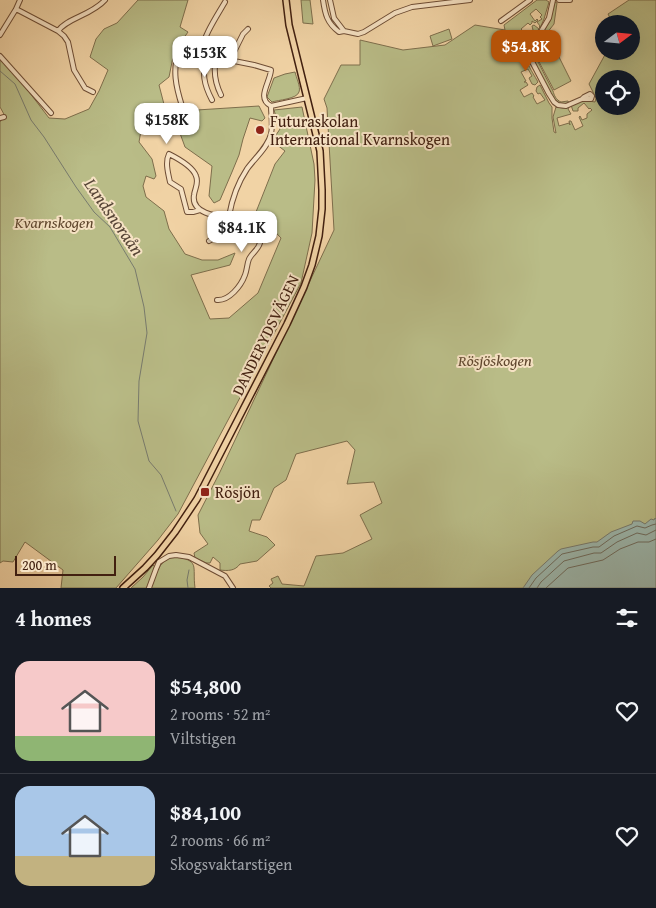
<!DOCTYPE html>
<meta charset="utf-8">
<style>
body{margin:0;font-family:"Gentium Book Plus",serif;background:#20242c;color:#f1f3f6;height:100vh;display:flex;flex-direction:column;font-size:19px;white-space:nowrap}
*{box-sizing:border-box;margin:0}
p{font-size:16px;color:#9ea1a6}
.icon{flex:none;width:28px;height:28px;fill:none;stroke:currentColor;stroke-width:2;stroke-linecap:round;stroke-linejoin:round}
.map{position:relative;height:588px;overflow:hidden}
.drawer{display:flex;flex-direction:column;background:#171b24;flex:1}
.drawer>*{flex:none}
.needle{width:32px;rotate:74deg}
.fabs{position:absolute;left:595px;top:15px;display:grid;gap:10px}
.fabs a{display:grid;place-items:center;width:45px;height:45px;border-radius:50%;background:#171b24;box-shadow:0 5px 20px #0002;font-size:25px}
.scale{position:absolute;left:15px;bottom:12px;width:101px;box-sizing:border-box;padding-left:5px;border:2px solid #422010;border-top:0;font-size:14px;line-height:18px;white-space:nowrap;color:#422010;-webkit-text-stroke:4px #f6e2c4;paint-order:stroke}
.price{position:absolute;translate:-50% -42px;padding:0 11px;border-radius:10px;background:#fff;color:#222;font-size:16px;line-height:32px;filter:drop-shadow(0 1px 2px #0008)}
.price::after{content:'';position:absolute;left:50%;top:30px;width:15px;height:11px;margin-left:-8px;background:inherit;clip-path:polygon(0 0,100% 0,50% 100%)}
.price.selected{background:#b45309;color:#fff}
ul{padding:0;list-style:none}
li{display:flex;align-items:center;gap:15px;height:125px;padding:0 15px}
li+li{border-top:1px solid #363941}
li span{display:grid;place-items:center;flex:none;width:140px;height:100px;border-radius:15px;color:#555}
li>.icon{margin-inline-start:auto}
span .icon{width:60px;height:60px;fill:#fffc;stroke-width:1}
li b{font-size:21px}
h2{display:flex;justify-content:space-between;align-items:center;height:60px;padding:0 15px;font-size:21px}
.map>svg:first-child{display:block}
.green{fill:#b9bc87;stroke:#7e6e4c;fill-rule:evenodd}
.water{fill:#9cb7ad;stroke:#787b6e}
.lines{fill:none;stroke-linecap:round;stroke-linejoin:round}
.shore{stroke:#6f6c5e;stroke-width:1}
.stream{stroke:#787b6e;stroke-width:1}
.minor-casing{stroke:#6e4d35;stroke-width:6}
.major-casing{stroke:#422010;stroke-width:8}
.minor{stroke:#f6e2c4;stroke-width:4}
.major{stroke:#f1d3a5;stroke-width:5}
.poi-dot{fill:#8f2418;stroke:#f6e2c4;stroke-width:2}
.labels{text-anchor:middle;stroke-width:4;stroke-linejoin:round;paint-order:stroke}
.poi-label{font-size:16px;fill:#422010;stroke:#f6e2c4;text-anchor:start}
.park-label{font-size:16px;font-style:italic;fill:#60472e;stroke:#f6e2c4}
.street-label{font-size:16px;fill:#422010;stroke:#f6e2c4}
.water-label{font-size:18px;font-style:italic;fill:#584637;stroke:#f6e2c4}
</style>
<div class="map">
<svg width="656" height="588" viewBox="0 0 656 588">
<rect width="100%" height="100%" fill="#f1d3a5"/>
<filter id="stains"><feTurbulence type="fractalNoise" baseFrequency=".004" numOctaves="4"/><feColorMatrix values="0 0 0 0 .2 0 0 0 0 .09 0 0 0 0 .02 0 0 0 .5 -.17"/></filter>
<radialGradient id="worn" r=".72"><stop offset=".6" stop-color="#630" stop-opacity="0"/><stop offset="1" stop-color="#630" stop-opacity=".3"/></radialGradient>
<path class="green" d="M138,0H188L180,27L188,32L174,52L169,77L159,85L166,112L259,106L265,118L262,121L250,118L243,139L239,155L232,172L220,200L214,203L209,196L212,166L185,147L177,125L166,119L151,117L142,125L139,142L152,159L156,176L154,179L146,176L143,186L146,197L164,211L169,229L185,254L202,260H218L235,253L230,265L191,275L210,319L229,318L258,293L281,238L256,212L275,164L285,151L272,141L280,129L274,110L302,107L314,164L315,180L312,233L301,283L178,514L158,540L116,588H61L63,570L25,542L13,562L3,561L0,563V122L5,116L0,107V58L13,71L49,118L65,119L89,109L99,91L108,70L90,57L96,39L104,29L117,23Z
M301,0H310L313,24L303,23Z
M537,0H546L549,2L544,19L540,28L539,27L540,26L537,22L542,19L540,17L542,15L536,9L530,14L535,21L537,19L538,20L535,23L532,21V23L530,25L528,23L521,29L527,35L533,30L532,26L534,25L539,29C535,33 530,37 527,41C519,54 532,71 538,82L535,85L532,84L529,78L532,76L528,69L521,72L526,81L524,82H526L528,85L520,90L524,97L532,93L534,96L533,97L537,104L545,100L540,93L538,94L536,91L537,87L540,85L549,103L552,107V118L554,132L556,133L553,117L556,107L563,108L569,107L568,109L571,114L557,118L559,126L569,123L570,125L569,121H571L575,130L583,126L579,117L580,116L582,120L587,118V114L592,110L590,108L589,109L584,103L578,108V111H573L571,105L583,100L595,102L596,98L589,84L607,51H631V24H613L608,14L629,0H656V588H271L269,586L273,583L271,579L278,576L282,584L304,586L316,556L343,553L372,539L360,515L382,503L374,482L347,484L355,450L347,441L296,454L286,480L274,488L260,520H252L249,531L267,537L275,545L257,561L240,564C235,571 228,571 220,570V563L213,557L210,563H206L195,558L194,553L208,544L200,533L198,515L219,474L334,230L327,108L324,99L341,65H360V40L403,50L445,45L475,25L505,30L504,25ZM604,79H631V106H604Z
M555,2L557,3L554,24L547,33L555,48L536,58L553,91C554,95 556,100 561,102L568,101L569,103C563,105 560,104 555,102L531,57L537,52L536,51H534L533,50L531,51L532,53L530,54L529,53L530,46L533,42L536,43L534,45L539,54L553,46L547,33H544L543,32L550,21Z
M449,29L452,39L433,46L430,36Z
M555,49L571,81L554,90L537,58Z
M295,72C296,77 301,87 299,92C297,99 278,100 272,102L267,97L274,78L285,74Z
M173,556C201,561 192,565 195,588H150C156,573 157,564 173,556Z
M153,565L155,567L149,584L146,588H131L143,577Z"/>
<path class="water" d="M655,518L656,519V588H523L532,575L558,551L561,549L593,542H597L611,532L632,524L633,521H640L645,524L651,519L654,520Z"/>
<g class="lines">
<path class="shore" d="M529,588L536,578L562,554L593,547H599L614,536L637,526L645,528L652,525L656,524
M537,588L541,582L564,561L594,553H601L617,542L637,533L646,535L656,530
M546,588L568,568L603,560L620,549L638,542H649L656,539"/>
<path class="stream" d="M0,71L15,84L31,120L44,137L76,187L94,212L110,227L135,269L144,307L147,333L139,381L138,421L149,461L161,475L176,511
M188,588L187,580L189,570"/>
<g class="minor-casing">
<path id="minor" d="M323,0C325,14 327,23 339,32L344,31L358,34L364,32L395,13L412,7L470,0
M330,0L334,18L344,31
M553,0L549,18L540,33L531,42L529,45L528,54L549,94L554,102L558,105L566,106L582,99L584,97L590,94L592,96L591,99H582
M559,0H570
M16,9L58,31L64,36L68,42L74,70L85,88L93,92
M501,21L530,0
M58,31C67,18 92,15 105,0
M0,35L16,9L20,0
M200,55C204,35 215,19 225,2
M0,56L51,113
M205,56C203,74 203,83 212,100
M216,58C213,72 215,83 221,95
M230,60L243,34L248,29
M182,106C176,87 172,70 179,50L254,65L271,70C270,83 256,98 271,106
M0,118L4,117
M200,210L193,212H187L181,189L170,182C168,173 165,162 169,154C177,158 193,167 196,176C199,183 195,188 194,195C191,213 216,217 229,216
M229,216C232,199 237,184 247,169C255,158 268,147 271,134C273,125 271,115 271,106L307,98
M209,241L230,229L232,227L233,223L232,220
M217,300C229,301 241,286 245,275C247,270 247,264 249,259C252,253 258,250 260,243L256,237L239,226L229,216
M149,588L156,569L159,562L169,556L176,555L189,557L225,576L233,588"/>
</g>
<g class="major-casing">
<path id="major" d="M123,588L145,568L157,555L175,532L197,499L287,324L304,287L312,265L319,236L322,209V190L320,151L289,25L286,0"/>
</g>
<use href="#minor" class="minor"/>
<use href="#major" class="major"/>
</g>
<g class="poi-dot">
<circle cx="260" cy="130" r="5"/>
<rect x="200" y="487" width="10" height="10" rx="2.5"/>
</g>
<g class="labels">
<g class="poi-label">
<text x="270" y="127">Futuraskolan<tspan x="270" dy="18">International Kvarnskogen</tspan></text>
<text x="215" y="498">Rösjön</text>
</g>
<g class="park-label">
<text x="54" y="228">Kvarnskogen</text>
<text x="495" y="366">Rösjöskogen</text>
</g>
<g class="street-label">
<text transform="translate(265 335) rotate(-64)" y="6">DANDERYDSVÄGEN</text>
</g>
<g class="water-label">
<text transform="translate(114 217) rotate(55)" y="6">Landsnoraån</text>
</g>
</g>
<rect width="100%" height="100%" filter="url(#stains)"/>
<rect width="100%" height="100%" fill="url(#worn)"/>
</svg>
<div class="fabs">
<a><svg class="needle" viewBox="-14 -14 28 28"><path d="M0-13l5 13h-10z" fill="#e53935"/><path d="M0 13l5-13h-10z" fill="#9ea1a6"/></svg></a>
<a><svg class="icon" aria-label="locate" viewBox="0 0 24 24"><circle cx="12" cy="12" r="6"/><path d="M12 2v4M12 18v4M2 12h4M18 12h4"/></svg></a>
</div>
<div class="scale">200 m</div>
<b class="price selected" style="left:526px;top:72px">$54.8K</b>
<b class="price" style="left:205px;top:78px">$153K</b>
<b class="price" style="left:167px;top:145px">$158K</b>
<b class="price" style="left:242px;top:253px">$84.1K</b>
</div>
<section class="drawer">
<h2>4 homes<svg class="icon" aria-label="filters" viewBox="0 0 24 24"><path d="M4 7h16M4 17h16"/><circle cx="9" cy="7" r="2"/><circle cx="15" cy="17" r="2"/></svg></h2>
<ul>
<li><span style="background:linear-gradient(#f6c9c9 75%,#8fb573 0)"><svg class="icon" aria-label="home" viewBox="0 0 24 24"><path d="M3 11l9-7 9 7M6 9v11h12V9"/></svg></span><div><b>$54,800</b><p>2 rooms · 52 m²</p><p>Viltstigen</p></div><svg class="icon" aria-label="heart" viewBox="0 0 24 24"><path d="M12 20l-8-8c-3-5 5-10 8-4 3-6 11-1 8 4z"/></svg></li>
<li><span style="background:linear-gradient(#a9c7e8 70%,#c2b280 0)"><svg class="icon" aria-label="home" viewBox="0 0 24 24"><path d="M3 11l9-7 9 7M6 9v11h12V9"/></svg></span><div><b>$84,100</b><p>2 rooms · 66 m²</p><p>Skogsvaktarstigen</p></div><svg class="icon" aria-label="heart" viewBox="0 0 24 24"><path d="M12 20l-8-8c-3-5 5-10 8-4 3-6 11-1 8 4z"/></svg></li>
</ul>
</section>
